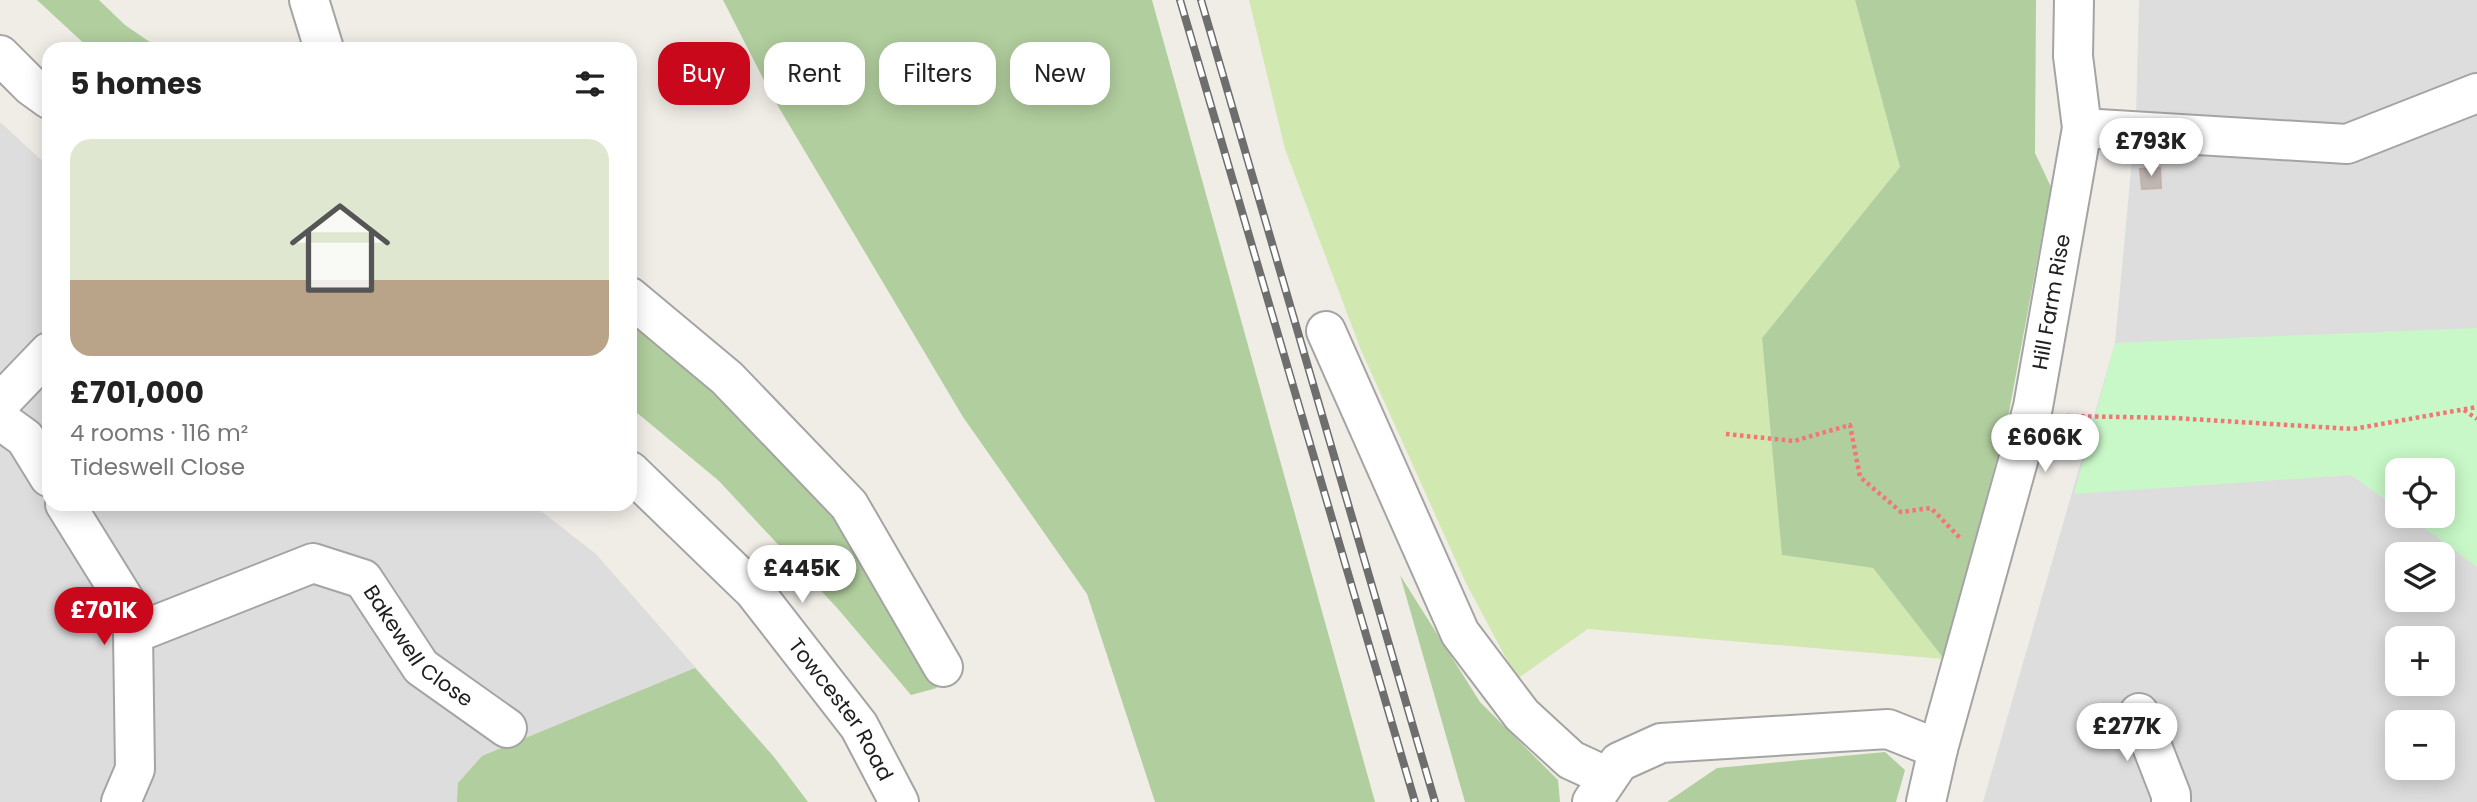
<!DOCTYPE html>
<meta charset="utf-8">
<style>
body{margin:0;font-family:Poppins,sans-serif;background:#f2f2f2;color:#222;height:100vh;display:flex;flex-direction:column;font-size:26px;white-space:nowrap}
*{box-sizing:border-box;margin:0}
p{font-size:23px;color:#767676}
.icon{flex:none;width:38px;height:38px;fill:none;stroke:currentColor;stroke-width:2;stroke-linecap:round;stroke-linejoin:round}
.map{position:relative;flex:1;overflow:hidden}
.panel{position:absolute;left:42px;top:42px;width:595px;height:469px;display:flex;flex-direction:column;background:#fff;border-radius:21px;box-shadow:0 4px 18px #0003}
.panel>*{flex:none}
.hud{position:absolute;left:658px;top:42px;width:665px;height:63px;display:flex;gap:14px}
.tools{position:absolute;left:2385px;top:458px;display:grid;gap:14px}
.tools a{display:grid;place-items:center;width:70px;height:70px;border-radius:14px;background:#fff;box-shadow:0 4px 18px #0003;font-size:35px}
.price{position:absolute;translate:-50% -60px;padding:0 16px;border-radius:24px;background:#fff;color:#222;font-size:23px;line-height:46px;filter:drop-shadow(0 2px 4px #0008)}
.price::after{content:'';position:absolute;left:50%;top:42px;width:21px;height:16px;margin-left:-10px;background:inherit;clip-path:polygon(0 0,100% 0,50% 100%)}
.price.on{background:#c9081c;color:#fff}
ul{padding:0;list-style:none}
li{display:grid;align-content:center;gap:14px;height:371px;padding:0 28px}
li span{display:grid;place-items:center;height:217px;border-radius:21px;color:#555}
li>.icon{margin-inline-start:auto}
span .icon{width:126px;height:126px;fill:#fffc;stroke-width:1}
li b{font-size:30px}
h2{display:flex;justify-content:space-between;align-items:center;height:84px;padding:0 28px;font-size:30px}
.chip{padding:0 24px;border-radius:21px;background:#fff;box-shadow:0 4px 18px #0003;font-size:24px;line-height:63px}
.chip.on{background:#c9081c;color:#fff}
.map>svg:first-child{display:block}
.residential{fill:#deddde;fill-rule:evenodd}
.grass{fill:#d1e8b0}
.forest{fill:#b1ce9e}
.park{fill:#c8f8c7}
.building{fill:#c1b8b4;stroke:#c2b2aa;stroke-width:2}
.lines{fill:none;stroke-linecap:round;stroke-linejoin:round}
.minor-casing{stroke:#a4a4a4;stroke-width:42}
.path{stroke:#f47575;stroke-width:4.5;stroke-dasharray:3.5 3.5;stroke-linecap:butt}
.minor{stroke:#fff;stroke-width:38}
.rail-casing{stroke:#6e6e6e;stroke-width:8}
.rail{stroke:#fff;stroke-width:5;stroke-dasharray:16;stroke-linecap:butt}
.labels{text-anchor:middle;stroke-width:7;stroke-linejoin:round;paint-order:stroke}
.street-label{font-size:21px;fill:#202020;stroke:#fff}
</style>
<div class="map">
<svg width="2477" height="802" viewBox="0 0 2477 802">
<rect width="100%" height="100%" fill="#f0ede7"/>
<path class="residential" d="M2139,0H2477V802H1983L2115,343L2136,116ZM2398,471H2443V516H2398ZM2398,555H2443V600H2398ZM2398,639H2443V684H2398ZM2398,723H2443V768H2398Z
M0,122L49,167V504H532L596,554L774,757L808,802H0Z"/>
<path class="grass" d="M1249,0H1855L1900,167L1762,338L1783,555L1873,568L1944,659L1588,629L1517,679L1466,583L1361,350L1285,149Z"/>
<path class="forest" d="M37,0H99L125,25L160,49H90Z
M723,0H1152L1375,802H1155L1087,594L963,417L772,96Z
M1855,0H2036L2035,153L2051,187L2009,412L1944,659L1873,568L1782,555L1762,338L1900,167Z
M630,323L684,363L775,449L843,530L937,688L911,695L838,609L719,481L630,407Z
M1400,575L1480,702L1558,780L1560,802H1465Z
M695,668L774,757L808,802H457L458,783L482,756Z
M1885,752L1905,770L1896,802H1667L1717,768Z"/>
<path class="park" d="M2477,328V567L2408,516H2443V471H2398L2397,508L2351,475L2074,494L2115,343Z"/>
<path class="building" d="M2160,168L2161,188L2142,189L2140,169Z"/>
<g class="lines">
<g class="minor-casing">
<g id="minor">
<path d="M309,0L324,49"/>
<path d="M0,55L31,86L49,99"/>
<path d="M2082,128L2347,144L2477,93"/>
<path d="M630,297L727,378L849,505L943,667"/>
<path d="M1326,331L1460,633L1522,715L1571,760L1608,777"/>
<path d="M0,403L49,352"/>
<path d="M0,420L25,438L49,477"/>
<path id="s1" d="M630,471L754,591L859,726L899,802"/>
<path d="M65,504L129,607L133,634L135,769L121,802"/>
<path id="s2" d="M133,634L313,563L363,579L421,667L507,728"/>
<path d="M2139,713L2171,795V802"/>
<path d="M1592,802L1619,762L1661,743L1888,729L1938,749"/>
<path id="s3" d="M1926,802L1938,749L2033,407L2082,128L2073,56L2074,0"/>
</g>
</g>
<path class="path" d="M2464,410L2477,419
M2067,416L2174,418L2353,429L2477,407
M1726,434L1794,441L1850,425L1860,477L1901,512L1931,508L1960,538"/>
<use href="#minor" class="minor"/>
<g class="rail-casing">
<path id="rail" d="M1180,0L1415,802
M1201,0L1435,802"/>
</g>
<use href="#rail" class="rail"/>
</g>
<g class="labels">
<g class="street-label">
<text dy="7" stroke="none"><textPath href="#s3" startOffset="516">Hill Farm Rise</textPath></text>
<text dy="7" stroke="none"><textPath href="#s2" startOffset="334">Bakewell Close</textPath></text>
<text dy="7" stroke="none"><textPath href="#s1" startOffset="320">Towcester Road</textPath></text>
</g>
</g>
</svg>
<div class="tools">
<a><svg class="icon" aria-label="locate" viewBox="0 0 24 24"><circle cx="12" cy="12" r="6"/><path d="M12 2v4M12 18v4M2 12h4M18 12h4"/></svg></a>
<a><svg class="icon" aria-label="layers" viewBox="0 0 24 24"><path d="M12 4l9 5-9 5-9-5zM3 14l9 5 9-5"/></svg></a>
<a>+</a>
<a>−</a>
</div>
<b class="price" style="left:2151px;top:178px">£793K</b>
<b class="price" style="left:2045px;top:474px">£606K</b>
<b class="price" style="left:802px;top:605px">£445K</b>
<b class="price on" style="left:104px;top:647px">£701K</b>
<b class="price" style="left:2127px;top:763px">£277K</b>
<div class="hud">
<a class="chip on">Buy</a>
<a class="chip">Rent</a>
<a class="chip">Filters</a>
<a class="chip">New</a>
</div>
<section class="panel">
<h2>5 homes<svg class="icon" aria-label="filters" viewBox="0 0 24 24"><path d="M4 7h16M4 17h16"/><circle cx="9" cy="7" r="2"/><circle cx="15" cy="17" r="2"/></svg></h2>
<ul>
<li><span style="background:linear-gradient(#dfe7d0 65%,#b9a48a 0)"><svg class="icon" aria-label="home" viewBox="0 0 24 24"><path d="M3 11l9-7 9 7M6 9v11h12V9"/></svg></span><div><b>£701,000</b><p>4 rooms · 116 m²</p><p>Tideswell Close</p></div></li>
</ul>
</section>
</div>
